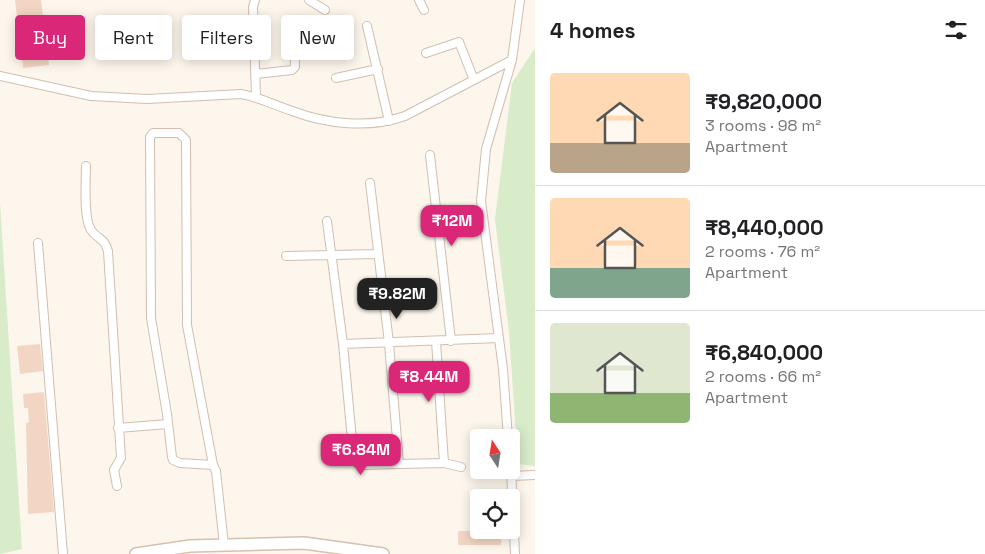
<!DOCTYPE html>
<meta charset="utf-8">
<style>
body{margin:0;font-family:"Space Grotesk",sans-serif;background:#f6f6f6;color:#202124;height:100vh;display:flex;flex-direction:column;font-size:19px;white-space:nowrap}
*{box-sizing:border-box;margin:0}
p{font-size:16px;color:#757577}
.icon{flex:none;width:28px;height:28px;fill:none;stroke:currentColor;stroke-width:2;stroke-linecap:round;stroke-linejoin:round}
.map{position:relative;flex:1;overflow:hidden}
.details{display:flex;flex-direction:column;background:#fff;width:450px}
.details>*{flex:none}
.guide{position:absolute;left:15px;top:15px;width:445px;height:45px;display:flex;gap:10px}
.needle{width:32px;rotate:348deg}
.fabs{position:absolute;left:470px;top:429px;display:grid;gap:10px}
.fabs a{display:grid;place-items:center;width:50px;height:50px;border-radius:5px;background:#fff;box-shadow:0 2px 12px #0003;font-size:25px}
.price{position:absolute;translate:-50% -42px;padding:0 11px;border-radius:10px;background:#db2777;color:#fff;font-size:16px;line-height:32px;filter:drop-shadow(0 1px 2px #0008)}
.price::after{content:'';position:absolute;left:50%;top:30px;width:15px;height:11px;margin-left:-8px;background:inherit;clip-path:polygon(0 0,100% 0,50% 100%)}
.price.active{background:#222;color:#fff}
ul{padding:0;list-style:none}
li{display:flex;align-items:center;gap:15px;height:125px;padding:0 15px}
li+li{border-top:1px solid #e0e0e0}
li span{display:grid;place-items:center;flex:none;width:140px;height:100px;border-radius:5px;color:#555}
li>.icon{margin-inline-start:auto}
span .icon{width:60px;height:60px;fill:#fffc;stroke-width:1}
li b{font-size:21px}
h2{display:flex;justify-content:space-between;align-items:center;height:60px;padding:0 15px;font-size:21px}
.chip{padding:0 18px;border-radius:5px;background:#fff;box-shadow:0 2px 12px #0003;font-size:18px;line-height:45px}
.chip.active{background:#db2777;color:#fff}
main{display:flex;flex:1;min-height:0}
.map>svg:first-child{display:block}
.green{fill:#d8ecc9}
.building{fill:#f3d5c3}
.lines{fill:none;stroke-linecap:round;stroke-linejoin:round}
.street-casing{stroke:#d1beb0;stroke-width:10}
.secondary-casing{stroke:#d6c0b0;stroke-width:14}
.street{stroke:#fff;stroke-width:8}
.secondary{stroke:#fff;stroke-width:11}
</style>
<main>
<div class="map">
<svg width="535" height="554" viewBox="0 0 535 554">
<rect width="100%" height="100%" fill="#fdf6ec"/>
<path class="green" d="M535,48V466L518,464L509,332L495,219L512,83Z
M0,202L22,549L1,554H0Z"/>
<path class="building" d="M15,0H41L49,65L23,68Z
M40,344L43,371L20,374L17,346Z
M44,392L54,512L28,514L26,423L29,422L28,408H24L23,394Z
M470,525H479V530H502L501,545H458V531H470Z"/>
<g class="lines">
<g class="street-casing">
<path id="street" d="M255,0L253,7L256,96
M309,0L325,10
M419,0L424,10
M367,26L389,121
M426,53L459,42L474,80
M256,74L292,70L295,67L294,28
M0,76L91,96L147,99L241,94C259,97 274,105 292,111C327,124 369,129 405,116L512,60
M336,78L378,69
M430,155L451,341
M86,166C86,181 83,218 91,230C98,240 104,237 108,251L121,458L114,470L117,486
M370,183L389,343L399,464L444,463L461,467
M327,221L343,344
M38,243L63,554
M286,256L378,254
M436,341L444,463
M118,428L168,424
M508,438L503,369L481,201L486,149L512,60L520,0
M399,464L361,465L354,461L343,344L499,338
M213,465L180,463L173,460L172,457L167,414L151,318L150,137L153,133H179L186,140L187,325L213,465L216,471L224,545
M511,470L515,554
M511,476L535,475"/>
</g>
<g class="secondary-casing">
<path id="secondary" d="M136,554L190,546L304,543L383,554"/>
</g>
<use href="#street" class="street"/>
<use href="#secondary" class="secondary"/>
</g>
</svg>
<div class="fabs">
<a><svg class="needle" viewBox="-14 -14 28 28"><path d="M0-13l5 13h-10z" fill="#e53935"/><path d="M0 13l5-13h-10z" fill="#757577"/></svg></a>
<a><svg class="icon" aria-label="locate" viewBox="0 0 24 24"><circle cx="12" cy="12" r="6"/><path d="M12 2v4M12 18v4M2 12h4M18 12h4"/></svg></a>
</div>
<b class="price" style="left:452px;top:247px">₹12M</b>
<b class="price active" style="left:397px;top:320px">₹9.82M</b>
<b class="price" style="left:429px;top:403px">₹8.44M</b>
<b class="price" style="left:361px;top:476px">₹6.84M</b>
<div class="guide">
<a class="chip active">Buy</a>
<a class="chip">Rent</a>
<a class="chip">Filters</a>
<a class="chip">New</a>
</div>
</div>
<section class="details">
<h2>4 homes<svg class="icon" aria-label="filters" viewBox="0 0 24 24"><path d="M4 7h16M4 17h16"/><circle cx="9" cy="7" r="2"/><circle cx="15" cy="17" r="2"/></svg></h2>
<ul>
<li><span style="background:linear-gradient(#ffd9b3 70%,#b9a48a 0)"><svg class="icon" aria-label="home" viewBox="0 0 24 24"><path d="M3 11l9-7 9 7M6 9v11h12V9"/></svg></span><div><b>₹9,820,000</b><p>3 rooms · 98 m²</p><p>Apartment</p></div></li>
<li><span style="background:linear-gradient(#ffd9b3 70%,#7fa58c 0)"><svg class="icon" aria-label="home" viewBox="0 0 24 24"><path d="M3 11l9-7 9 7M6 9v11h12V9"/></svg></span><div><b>₹8,440,000</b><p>2 rooms · 76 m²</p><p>Apartment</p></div></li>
<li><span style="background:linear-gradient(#dfe7d0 70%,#8fb573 0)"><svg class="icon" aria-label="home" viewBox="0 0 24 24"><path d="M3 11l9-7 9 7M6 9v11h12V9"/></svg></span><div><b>₹6,840,000</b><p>2 rooms · 66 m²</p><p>Apartment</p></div></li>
</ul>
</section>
</main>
